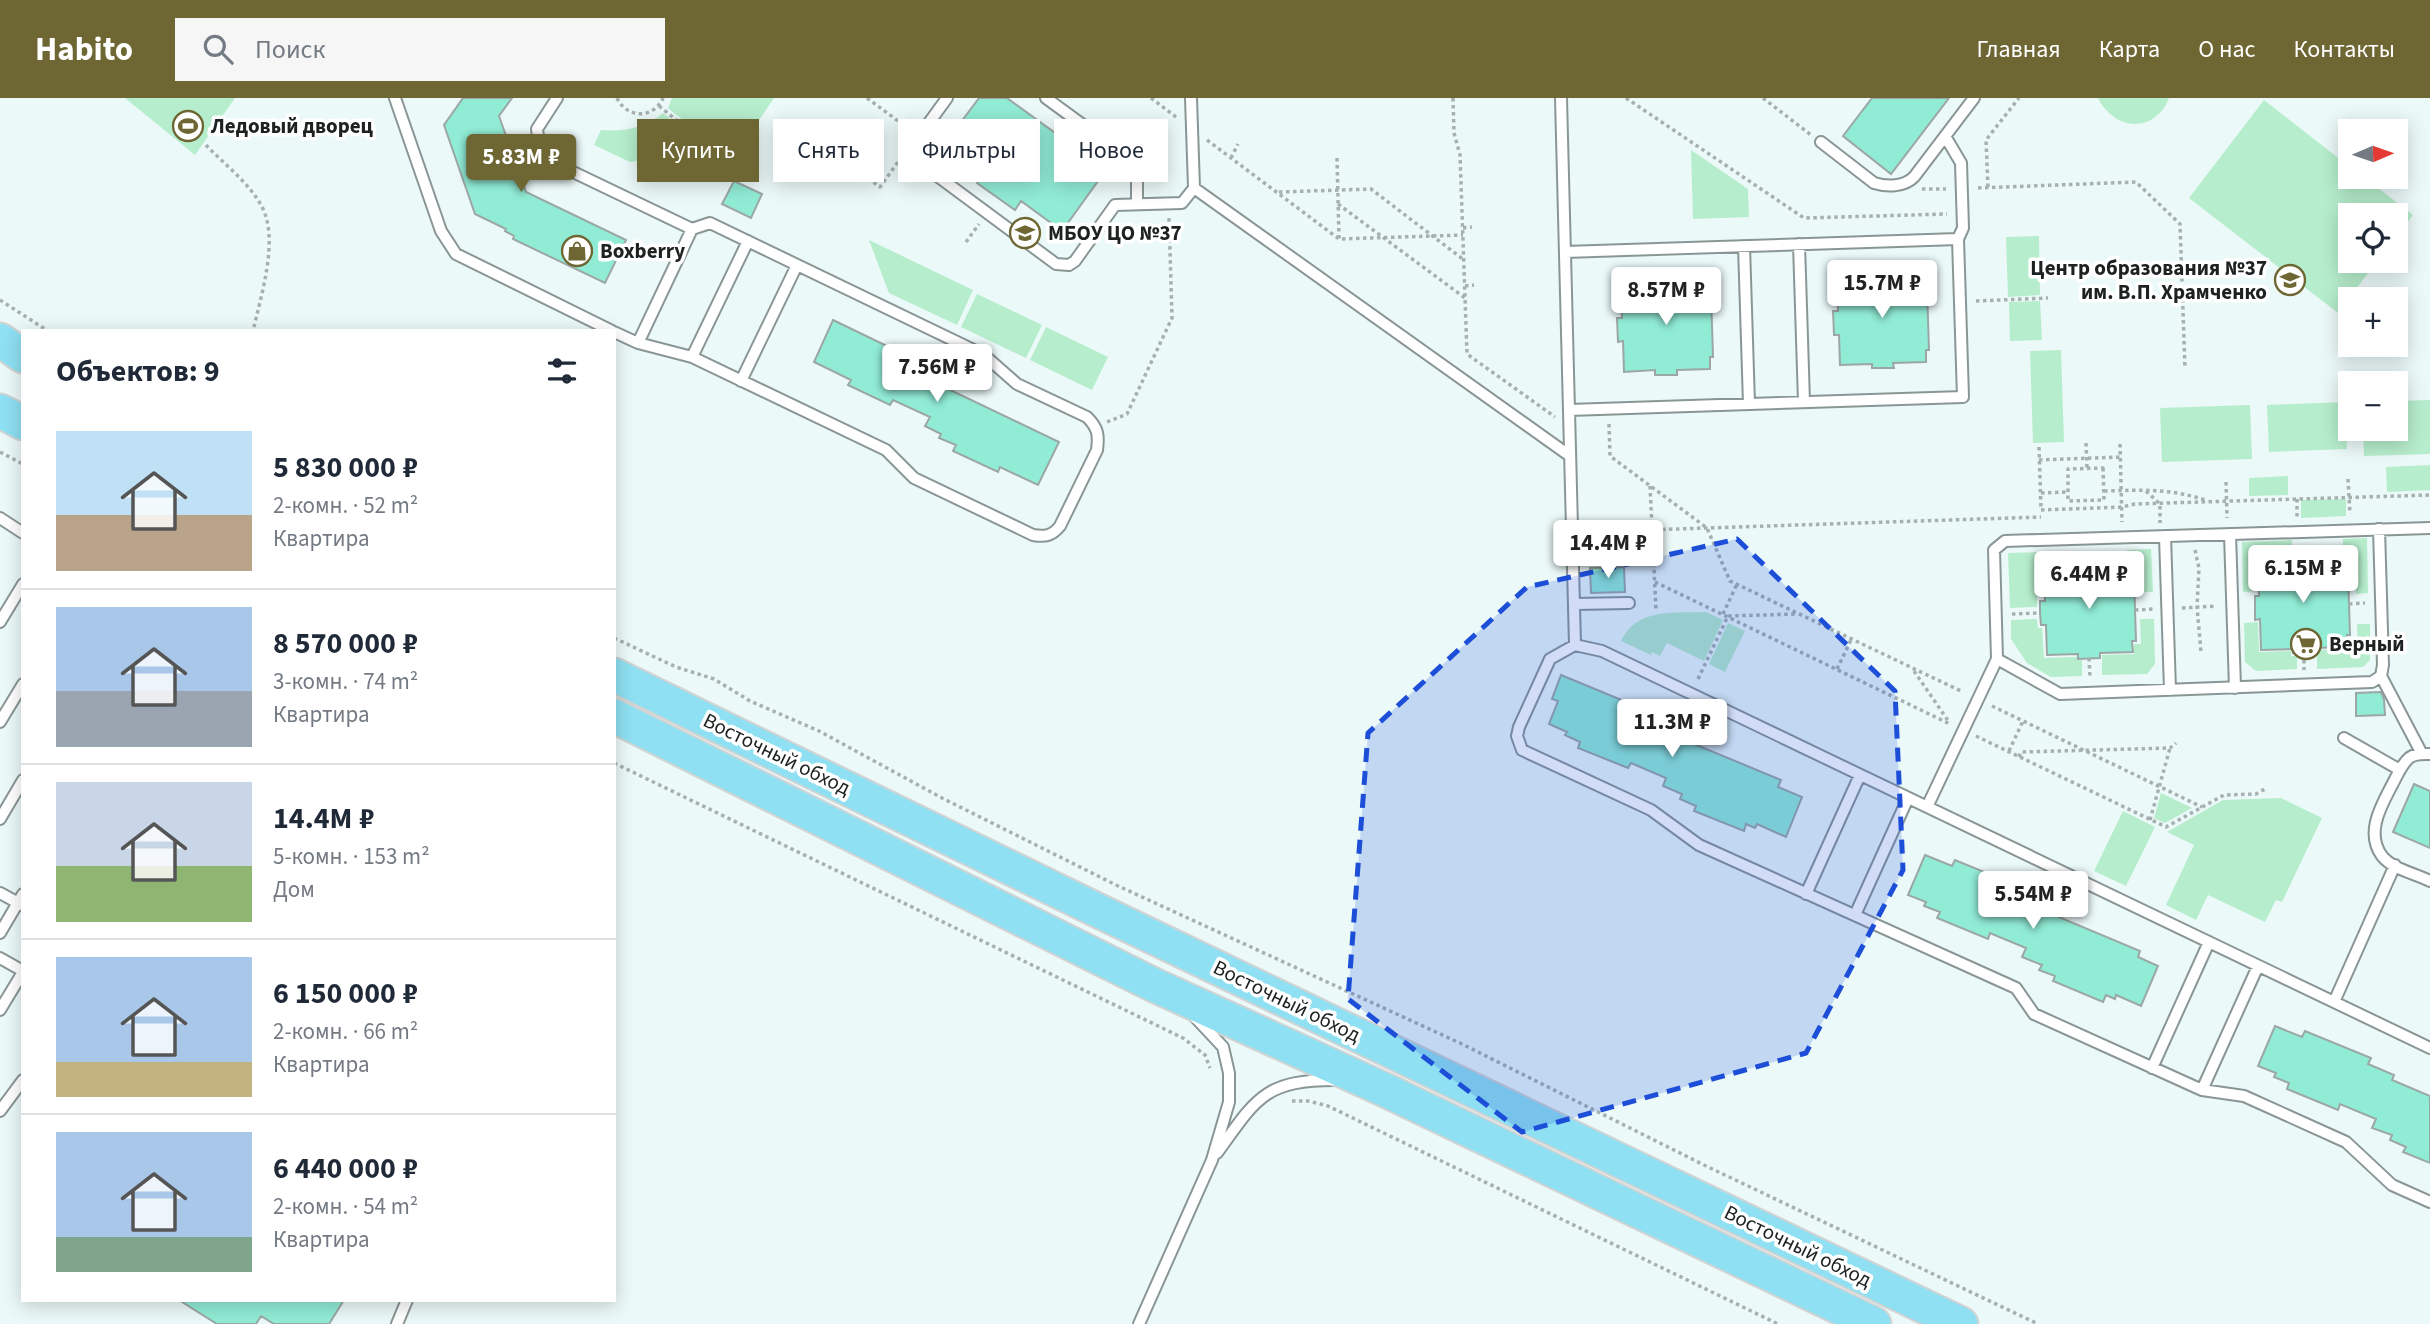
<!DOCTYPE html>
<html lang="ru">
<meta charset="utf-8">
<style>
body{margin:0;font-family:"Source Sans 3",sans-serif;background:#f6f6f7;color:#1f2937;height:100vh;display:flex;flex-direction:column;font-size:26px;white-space:nowrap}
*{box-sizing:border-box;margin:0}
p{font-size:23px;color:#747a83}
.icon{flex:none;width:38px;height:38px;fill:none;stroke:currentColor;stroke-width:2;stroke-linecap:round;stroke-linejoin:round}
.map{position:relative;flex:1;overflow:hidden}
.drawer{position:absolute;left:21px;top:231px;width:595px;height:973px;display:flex;flex-direction:column;background:#fff;border-radius:0px;box-shadow:0 4px 18px #0003}
.drawer>*{flex:none}
.top-card{position:absolute;left:637px;top:21px;width:665px;height:63px;display:flex;gap:14px}
.needle{width:46px;rotate:88deg}
.fabs{position:absolute;left:2338px;top:21px;display:grid;gap:14px}
.fabs a{display:grid;place-items:center;width:70px;height:70px;border-radius:0px;background:#fff;box-shadow:0 4px 18px #0003;font-size:35px}
.price{position:absolute;translate:-50% -60px;padding:0 16px;border-radius:7px;background:#fff;color:#222;font-size:23px;line-height:46px;filter:drop-shadow(0 2px 4px #0008)}
.price::after{content:'';position:absolute;left:50%;top:42px;width:21px;height:16px;margin-left:-10px;background:inherit;clip-path:polygon(0 0,100% 0,50% 100%)}
.price.selected{background:#6e6734;color:#fff}
ul{padding:0;list-style:none}
li{display:flex;align-items:center;gap:21px;height:175px;padding:0 35px}
li+li{border-top:2px solid #e0e1e3}
li span{display:grid;place-items:center;flex:none;width:196px;height:140px;border-radius:0px;color:#555}
li>.icon{margin-inline-start:auto}
span .icon{width:84px;height:84px;fill:#fffc;stroke-width:1}
li b{font-size:30px}
h2{display:flex;justify-content:space-between;align-items:center;height:84px;padding:0 35px;font-size:30px}
.chip{padding:0 24px;border-radius:0px;background:#fff;box-shadow:0 4px 18px #0003;font-size:24px;line-height:63px}
.chip.selected{background:#6e6734;color:#fff}
header{display:flex;align-items:center;gap:42px;box-sizing:border-box;height:98px;padding:0 35px;background:#6e6734;color:#fff}
header strong{font-size:33px}
nav{display:flex;gap:38px;margin-inline-start:auto;font-size:24px}
.search{width:490px;height:63px;background:#f6f6f7;display:flex;align-items:center;gap:18px;box-sizing:border-box;padding:0 24px;border-radius:0px;color:#747a83;font-size:26px}
.map>svg:first-child{display:block}
.green{fill:#b6edcc}
.building{fill:#91ecd6;stroke:#9ba7a4;stroke-width:2}
.lines{fill:none;stroke-linecap:round;stroke-linejoin:round}
.service-casing{stroke:#8a9696;stroke-width:14}
.primary-casing{stroke:#d2d3d3;stroke-width:37}
.path{stroke:#a6b0b0;stroke-width:3.5;stroke-dasharray:3.5 3.5;stroke-linecap:butt}
.service{stroke:#fff;stroke-width:10}
.primary{stroke:#8ee0f2;stroke-width:33}
.marked{fill:#1d4ed8;fill-opacity:0.2;stroke:#1d4ed8;stroke-width:5;stroke-dasharray:14 9;stroke-linejoin:round}
.labels{text-anchor:middle;stroke-width:7;stroke-linejoin:round;paint-order:stroke}
.poi-label{font-size:21px;font-weight:bold;fill:#1d2121;stroke:#fff;text-anchor:start}
.street-label{font-size:21px;fill:#1d2121;stroke:#fff}
</style>
<header>
<strong>Habito</strong>
<div class="search"><svg class="icon" aria-label="search" viewBox="0 0 24 24"><circle cx="10" cy="10" r="6"/><path d="M15 15l6 6"/></svg>Поиск</div>
<nav><a>Главная</a><a>Карта</a><a>О нас</a><a>Контакты</a></nav>
</header>
<div class="map">
<svg width="2430" height="1226" viewBox="0 0 2430 1226">
<rect width="100%" height="100%" fill="#ecf9f9"/>
<path class="green" d="M125,0H235L195,57Z
M672,0H774L732,62L668,10Z
M2098,0H2169C2155,36 2114,33 2098,0Z
M2264,2L2350,69V79H2364L2413,117L2396,139V117H2350V163H2377L2338,215L2189,100Z
M663,15L727,67L701,60L667,59L630,64L594,47L601,32C624,34 645,30 663,15Z
M1691,52L1748,91L1749,119L1693,121Z
M2039,138L2040,197L2008,199L2006,139Z
M869,142L973,192L957,227L889,195Z
M977,196L1042,227L1026,260L961,229Z
M2040,203L2042,242L2010,243L2009,204Z
M1046,229L1108,259L1092,292L1030,262Z
M2061,252L2064,344L2033,345L2030,253Z
M2430,302V356L2364,358L2363,331H2396V303Z
M2345,304L2347,351L2269,354L2267,307Z
M2250,307L2252,361L2162,364L2160,310Z
M2430,367V392L2387,394L2386,369Z
M2288,378V397L2249,398V380Z
M2346,401V418L2301,420V402Z
M2367,440L2368,495L2356,496V473H2349V459H2343V441Z
M2292,442V458L2287,459V462L2256,463L2257,493L2243,494L2242,444Z
M2151,451L2153,494H2139V479H2132L2131,466H2128L2127,452Z
M2081,453V463L2074,464L2073,467L2040,468L2041,498L2037,499V509L2010,510L2008,455Z
M1706,514L1723,522L1704,563L1667,545L1660,558L1652,554L1651,557L1621,543C1636,510 1675,515 1706,514Z
M2037,521L2038,530H2042L2044,560L2077,559V562H2082V578L2051,579L2027,565L2011,541V522Z
M2140,521H2154L2155,566L2147,576L2102,577V557L2134,556V546H2141Z
M2258,524L2259,554L2291,553V558H2297V571L2256,573L2245,564L2244,525Z
M1728,525L1745,533L1725,574L1709,566Z
M2357,526H2370V562L2363,569L2317,571V552L2349,551V547H2358Z
M2161,695L2192,710L2165,725L2154,720Z
M2281,700L2322,720L2282,804L2276,802L2265,824L2208,797L2196,822L2166,807L2194,747L2167,734L2223,702Z
M2123,713L2155,729L2126,788L2094,773Z"/>
<path class="building" d="M463,0H512L499,18L526,94L626,142L605,185L513,141L514,138L505,133L506,131L475,116L444,27Z
M979,0H1007L1106,72L1062,133L1021,103L1015,112L977,85L984,76L944,47Z
M1872,0H1949L1891,76L1843,38Z
M734,83L762,96L751,120L722,106Z
M1869,175H1891V178L1924,177V190H1927L1929,252H1926V264L1893,265L1894,270H1872V266L1840,267L1839,237H1834L1833,213H1838L1837,180L1869,179Z
M1674,181V185L1707,184L1708,197H1711L1713,259H1710V271L1677,272V277H1655V272L1624,274L1623,243L1618,244L1617,220H1622L1621,187L1653,186L1652,182Z
M833,222L949,278L944,289L1059,344L1038,387L1000,369L998,374L953,353L956,347L939,340L941,336L925,328L930,319L893,302L890,307L848,287L851,282L814,264Z
M2312,459V463L2345,462V475H2348L2350,537H2347V549L2314,550V555H2293V551L2261,552L2260,521L2255,522V498H2259L2258,465L2290,464V460Z
M2097,465V469L2130,468L2131,480H2134L2136,543H2132L2133,554L2100,555V560L2078,561V556L2047,557L2046,527H2041L2040,515V503H2045L2044,470H2076L2075,466Z
M1624,469L1625,494L1591,495L1590,470Z
M1561,577L1687,629L1682,641L1781,682L1778,689L1802,699L1786,739L1757,726L1755,730L1746,726L1744,733L1694,713L1696,708L1680,701L1682,696L1663,688L1666,680L1631,665L1628,670L1578,650L1580,644L1565,637L1567,634L1549,626L1558,603L1552,601Z
M2381,594L2384,601L2385,617L2356,618V595Z
M2414,686L2430,693V750L2393,734Z
M1925,757L1952,768L1955,762L2021,789L2018,796L2044,806L2042,812L2140,853L2138,859L2158,868L2141,908L2116,897L2115,901L2106,897L2103,904L2053,883L2055,878L2039,872L2042,867L2022,859L2026,850L1990,835L1988,841L1937,820L1940,814L1924,808L1926,804L1908,797Z
M2275,928L2302,939L2305,933L2371,960L2368,966L2394,977L2392,982L2430,998V1065L2403,1054L2406,1049L2390,1042L2392,1037L2372,1030L2376,1021L2340,1006L2338,1012L2287,991L2289,985L2274,979L2276,975L2258,968Z
M179,1202H344L329,1226H274L261,1218L256,1226H217Z"/>
<g class="lines">
<g class="service-casing">
<path id="service" d="M395,0L441,133L456,156L612,233
M557,0L537,31L540,52L546,61L692,131
M947,0L915,44L912,51L913,60L1056,166L1069,167L1075,163L1115,107L1182,105L1194,90
M1046,0L1132,63L1137,80V106
M1191,0L1194,90L1570,358
M1561,0L1575,547L1550,561L1519,629L1517,638L1522,652L1651,712L1699,747L2016,890L2034,916L2202,992L2244,998L2346,1044L2392,1087L2430,1104
M1945,38L1961,65L1963,130L1958,141
M1821,44L1874,85C1887,89 1904,89 1914,79L1974,0
M1799,146L1804,304
M1744,148L1749,306
M1565,154L1958,141L1963,299L1569,312
M614,234L638,245L692,259L886,352L914,380L1033,437C1045,439 1052,438 1060,428L1097,352C1099,337 1098,330 1087,319L1017,286L984,257L710,125L692,131L638,245
M692,259L748,143
M741,283L797,167
M0,420L23,435
M2230,436L2235,590
M2165,438L2170,592
M1574,506L1629,505
M0,524L23,486
M1575,547L1602,553L2430,950
M1997,561L2060,596L2372,584L2381,578L2383,567L2379,431
M2381,578L2422,656
M0,624L23,586
M2344,640L2400,672
M2430,656C2423,656 2415,655 2409,660C2401,667 2397,678 2392,687C2381,708 2365,735 2382,758C2392,771 2416,776 2430,783
M1927,709L1997,561L1994,452L2005,443L2430,430
M0,721L23,682
M0,795L22,807
M1806,796L1860,677
M1855,817L1908,700
M0,835L23,796
M0,860L23,873
M2334,904L2395,767
M0,912L23,874
M2152,970L2209,844
M2202,992L2258,868
M0,1013L23,982
M1217,1055C1256,1001 1264,982 1335,982
M397,1226L407,1202
M1139,1226L1212,1062L1229,1004V975L1223,949L1195,919"/>
</g>
<g class="primary-casing">
<path id="primary" d="M0,242L23,258
M0,313L23,325
M614,577L1103,815L1961,1226
M614,618L1154,887L1385,992L1874,1226"/>
</g>
<path class="path" d="M617,0C627,21 654,21 663,0
M867,0L909,31
M1151,0L1176,19
M1453,0L1454,35L1460,57L1467,256L1555,319
M1626,0L1804,120L1947,116
M1763,0L1811,37
M659,8L727,63
M1207,42L1339,141L1463,137
M817,43L880,89L898,64
M206,47C224,66 248,84 261,107C280,140 261,197 253,233
M1231,60L1238,46
M1337,60L1339,141
M1988,89L1986,42L2019,0
M1978,90L2136,84L2180,126L2185,271
M1922,91H1946
M1279,94L1371,91L1464,162
M1338,106L1465,200
M1463,130L1472,129
M966,144L979,126
M1465,188L1474,187
M0,202L48,233
M1976,203L2048,200
M1107,324L1127,316L1172,220L1169,120
M1609,326L1610,358L1707,430L1730,483L1963,594
M2086,345L2087,370
M2120,346L2122,424
M2039,349L2041,412
M0,354L23,366
M2039,362L2120,359
M2103,370L2104,402L2068,403V371Z
M2348,381L2350,416
M2226,384L2227,420
M1650,388L1656,512
M2104,393C2142,392 2171,390 2208,403
M2146,393L2160,406V425
M2041,395L2068,394
M2297,401V420
M2041,412L2122,409L2135,406L2430,397
M1585,434L2041,419
M2300,448L2301,460
M2339,449V462
M2195,452L2199,470L2197,509L2201,554
M2123,453L2124,468
M2086,457V465
M1655,484L1950,626
M2349,506L2365,505
M2182,510L2217,508
M2135,512L2154,511
M1723,516L1737,486
M2012,516L2040,515
M614,540L676,569L714,581L750,603L819,633L942,700L1116,787L1462,946L1704,1067L2038,1226
M2304,555V572
M2089,560L2090,579
M1837,571L1851,542
M1914,573L1949,624
M1698,581L1728,518L1797,516
M1992,608L2202,709
M1976,638L2166,729L2224,697L2256,696L2265,691
M2009,653L2023,623
M2019,659L2021,654L2170,650L2176,645
M614,665L1183,940L1205,957L1210,970
M2150,722L2170,650
M1292,1003H1308L1328,1008L1778,1226"/>
<use href="#service" class="service"/>
<use href="#primary" class="primary"/>
</g>
<path class="marked" d="M1737,441L1895,593L1903,772L1806,955L1522,1034L1348,901L1368,635L1527,489Z"/>
<defs>
<g id="stadium-ring" transform="scale(1.575)"><circle r="9.5" fill="#fff" stroke="#6e6734" stroke-width="1.5"/><path d="M0-5a6.5 5 0 1 0 0 10a6.5 5 0 1 0 0-10ZM-3.5-1.8h7v3.6h-7Z" fill="#6e6734"/></g>
<g id="school-ring" transform="scale(1.575)"><circle r="9.5" fill="#fff" stroke="#6e6734" stroke-width="1.5"/><path d="M0-5L7-2L0 1L-7-2ZM-4 1L0 2.5L4 1V4Q0 6-4 4Z" fill="#6e6734"/></g>
<g id="shop-ring" transform="scale(1.575)"><circle r="9.5" fill="#fff" stroke="#6e6734" stroke-width="1.5"/><path d="M-5-2.5h2.3a2.7 3.5 0 0 1 5.4 0H5L5.5 6h-11ZM-1.5-2.5h3a1.5 2.3 0 0 0-3 0Z" fill="#6e6734"/></g>
<g id="supermarket-ring" transform="scale(1.575)"><circle r="9.5" fill="#fff" stroke="#6e6734" stroke-width="1.5"/><path d="M-6-5.5h2.5l.6 2H6L4.5 2H-2.5L-4.4-4H-6ZM-1.5 3.2a1.3 1.3 0 1 0 .1 0ZM3 3.2a1.3 1.3 0 1 0 .1 0Z" fill="#6e6734"/></g>
</defs>
<g fill-rule="evenodd">
<use href="#stadium-ring" x="188" y="28"/>
<use href="#school-ring" x="1025" y="135"/>
<use href="#shop-ring" x="577" y="153"/>
<use href="#school-ring" x="2290" y="182"/>
<use href="#supermarket-ring" x="2306" y="546"/>
</g>
<g class="labels">
<g class="poi-label">
<text x="211" y="35">Ледовый дворец</text>
<text x="1048" y="142">МБОУ ЦО №37</text>
<text x="600" y="160">Boxberry</text>
<text x="2267" y="177" text-anchor="end">Центр образования №37<tspan x="2267" dy="24">им. В.П. Храмченко</tspan></text>
<text x="2329" y="553">Верный</text>
</g>
<g class="street-label">
<text transform="translate(777 656) rotate(26)" y="7">Восточный обход</text>
<text transform="translate(1287 903) rotate(26)" y="7">Восточный обход</text>
<text transform="translate(1798 1148) rotate(26)" y="7">Восточный обход</text>
</g>
</g>
</svg>
<div class="fabs">
<a><svg class="needle" viewBox="-14 -14 28 28"><path d="M0-13l5 13h-10z" fill="#e53935"/><path d="M0 13l5-13h-10z" fill="#747a83"/></svg></a>
<a><svg class="icon" aria-label="locate" viewBox="0 0 24 24"><circle cx="12" cy="12" r="6"/><path d="M12 2v4M12 18v4M2 12h4M18 12h4"/></svg></a>
<a>+</a>
<a>−</a>
</div>
<b class="price selected" style="left:521px;top:96px">5.83M ₽</b>
<b class="price" style="left:1882px;top:222px">15.7M ₽</b>
<b class="price" style="left:1666px;top:229px">8.57M ₽</b>
<b class="price" style="left:937px;top:306px">7.56M ₽</b>
<b class="price" style="left:1608px;top:482px">14.4M ₽</b>
<b class="price" style="left:2303px;top:507px">6.15M ₽</b>
<b class="price" style="left:2089px;top:513px">6.44M ₽</b>
<b class="price" style="left:1672px;top:661px">11.3M ₽</b>
<b class="price" style="left:2033px;top:833px">5.54M ₽</b>
<div class="top-card">
<a class="chip selected">Купить</a>
<a class="chip">Снять</a>
<a class="chip">Фильтры</a>
<a class="chip">Новое</a>
</div>
<section class="drawer">
<h2>Объектов: 9<svg class="icon" aria-label="filters" viewBox="0 0 24 24"><path d="M4 7h16M4 17h16"/><circle cx="9" cy="7" r="2"/><circle cx="15" cy="17" r="2"/></svg></h2>
<ul>
<li><span style="background:linear-gradient(#bfe0f5 60%,#b9a48a 0)"><svg class="icon" aria-label="home" viewBox="0 0 24 24"><path d="M3 11l9-7 9 7M6 9v11h12V9"/></svg></span><div><b>5 830 000 ₽</b><p>2-комн. · 52 m²</p><p>Квартира</p></div></li>
<li><span style="background:linear-gradient(#a9c7e8 60%,#9aa5b1 0)"><svg class="icon" aria-label="home" viewBox="0 0 24 24"><path d="M3 11l9-7 9 7M6 9v11h12V9"/></svg></span><div><b>8 570 000 ₽</b><p>3-комн. · 74 m²</p><p>Квартира</p></div></li>
<li><span style="background:linear-gradient(#c9d6e8 60%,#8fb573 0)"><svg class="icon" aria-label="home" viewBox="0 0 24 24"><path d="M3 11l9-7 9 7M6 9v11h12V9"/></svg></span><div><b>14.4M ₽</b><p>5-комн. · 153 m²</p><p>Дом</p></div></li>
<li><span style="background:linear-gradient(#a9c7e8 75%,#c2b280 0)"><svg class="icon" aria-label="home" viewBox="0 0 24 24"><path d="M3 11l9-7 9 7M6 9v11h12V9"/></svg></span><div><b>6 150 000 ₽</b><p>2-комн. · 66 m²</p><p>Квартира</p></div></li>
<li><span style="background:linear-gradient(#a9c7e8 75%,#7fa58c 0)"><svg class="icon" aria-label="home" viewBox="0 0 24 24"><path d="M3 11l9-7 9 7M6 9v11h12V9"/></svg></span><div><b>6 440 000 ₽</b><p>2-комн. · 54 m²</p><p>Квартира</p></div></li>
</ul>
</section>
</div>
